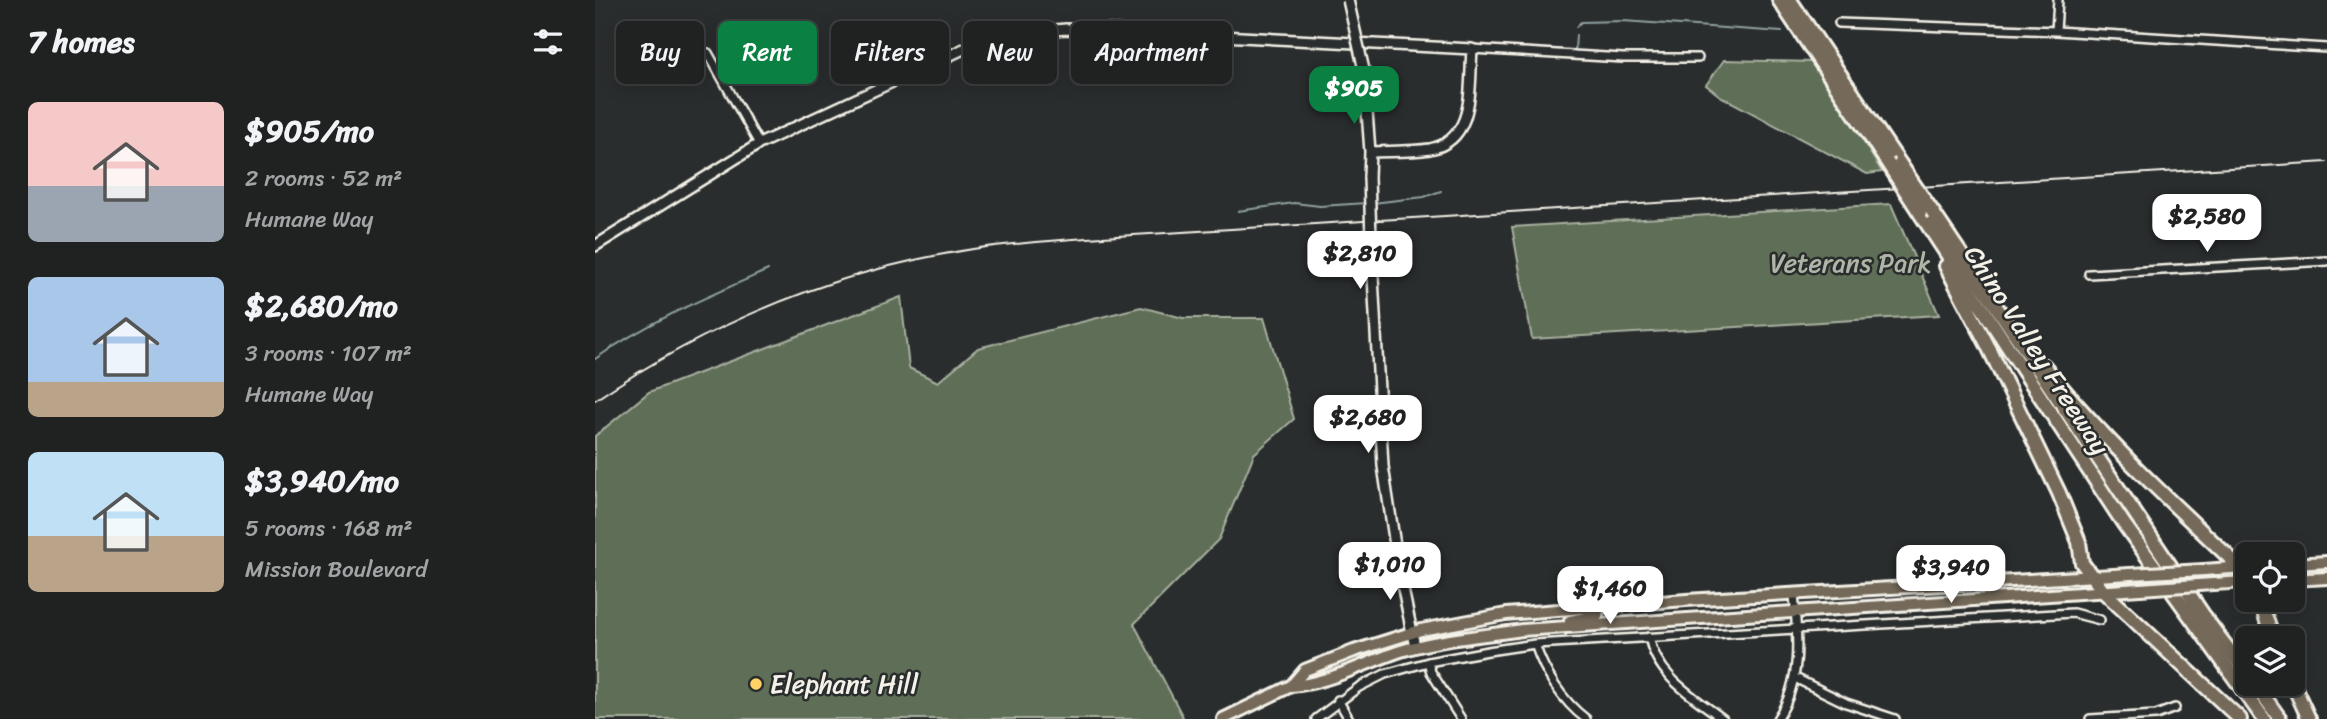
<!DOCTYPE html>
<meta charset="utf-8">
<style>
body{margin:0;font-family:Sriracha,sans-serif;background:#282a2a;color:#f1f3f6;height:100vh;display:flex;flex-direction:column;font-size:26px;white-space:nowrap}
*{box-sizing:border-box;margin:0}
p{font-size:23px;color:#a2a4a5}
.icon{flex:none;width:38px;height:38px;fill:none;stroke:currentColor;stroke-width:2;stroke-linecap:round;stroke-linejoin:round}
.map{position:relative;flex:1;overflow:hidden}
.side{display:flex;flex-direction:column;background:#202222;width:595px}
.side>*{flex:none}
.banner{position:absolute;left:21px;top:21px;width:665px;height:63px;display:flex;gap:14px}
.controls{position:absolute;left:1640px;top:542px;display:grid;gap:14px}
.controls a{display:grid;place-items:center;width:70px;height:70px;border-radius:10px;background:#202222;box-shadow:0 4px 18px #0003,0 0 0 2px #3d3f40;font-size:35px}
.price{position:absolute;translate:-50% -60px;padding:0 16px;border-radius:14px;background:#fff;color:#222;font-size:23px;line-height:46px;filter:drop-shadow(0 2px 4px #0008)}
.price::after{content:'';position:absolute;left:50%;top:42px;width:21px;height:16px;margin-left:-10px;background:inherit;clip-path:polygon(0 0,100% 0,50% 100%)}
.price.on{background:#0b8043;color:#fff}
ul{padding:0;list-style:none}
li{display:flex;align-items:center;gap:21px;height:175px;padding:0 28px}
li span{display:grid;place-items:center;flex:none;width:196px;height:140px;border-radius:10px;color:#555}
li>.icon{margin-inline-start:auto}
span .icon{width:84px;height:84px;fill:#fffc;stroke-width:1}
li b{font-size:30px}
h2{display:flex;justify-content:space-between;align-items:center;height:84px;padding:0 28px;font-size:30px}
.pill{padding:0 24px;border-radius:10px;background:#202222;box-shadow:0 4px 18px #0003,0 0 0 2px #3d3f40;font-size:24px;line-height:63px}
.pill.on{background:#0b8043;color:#fff}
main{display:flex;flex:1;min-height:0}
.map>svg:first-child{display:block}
.green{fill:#5e6e57;stroke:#a9b0a0;stroke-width:2}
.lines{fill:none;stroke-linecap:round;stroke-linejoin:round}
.stream{stroke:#8fa0a0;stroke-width:2}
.minor-casing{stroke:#f4f1e8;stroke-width:12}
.tertiary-casing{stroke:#f4f1e8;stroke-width:14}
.primary-casing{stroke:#f4f1e8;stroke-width:16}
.motorway-casing{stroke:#f4f1e8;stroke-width:18}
.minor{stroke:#2a2d2e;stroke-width:7}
.tertiary{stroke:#2a2d2e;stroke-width:9}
.primary{stroke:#746a5a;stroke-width:10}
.motorway{stroke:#746a5a;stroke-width:12}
.rail{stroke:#f4f1e8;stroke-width:2}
.tertiary-bridge-casing{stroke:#f4f1e8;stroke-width:14;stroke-linecap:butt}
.primary-bridge-casing{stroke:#f4f1e8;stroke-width:16;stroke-linecap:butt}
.motorway-bridge-casing{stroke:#f4f1e8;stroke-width:18;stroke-linecap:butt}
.tertiary-bridge{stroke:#2a2d2e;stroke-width:9}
.primary-bridge{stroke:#746a5a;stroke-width:10}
.motorway-bridge{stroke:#746a5a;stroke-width:12}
.poi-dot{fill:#ffd166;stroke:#2a2d2e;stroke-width:2.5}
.labels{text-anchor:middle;stroke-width:5;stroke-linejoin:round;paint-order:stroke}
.park-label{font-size:26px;fill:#b0b6a7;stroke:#2a2d2e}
.street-label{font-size:26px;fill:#f4f1e8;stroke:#2a2d2e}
.poi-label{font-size:26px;fill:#f4f1e8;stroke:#2a2d2e;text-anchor:start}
</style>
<main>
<section class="side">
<h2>7 homes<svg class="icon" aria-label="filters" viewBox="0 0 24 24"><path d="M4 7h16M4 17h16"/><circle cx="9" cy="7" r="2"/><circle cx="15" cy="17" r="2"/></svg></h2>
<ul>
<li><span style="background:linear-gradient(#f6c9c9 60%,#9aa5b1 0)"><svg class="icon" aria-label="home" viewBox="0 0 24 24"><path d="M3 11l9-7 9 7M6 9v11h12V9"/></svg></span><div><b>$905/mo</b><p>2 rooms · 52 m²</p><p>Humane Way</p></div></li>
<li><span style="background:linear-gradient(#a9c7e8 75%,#b9a48a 0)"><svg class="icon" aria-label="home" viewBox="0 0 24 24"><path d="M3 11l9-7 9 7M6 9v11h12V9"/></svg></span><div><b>$2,680/mo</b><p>3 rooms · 107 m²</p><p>Humane Way</p></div></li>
<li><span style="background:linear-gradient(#bfe0f5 60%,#b9a48a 0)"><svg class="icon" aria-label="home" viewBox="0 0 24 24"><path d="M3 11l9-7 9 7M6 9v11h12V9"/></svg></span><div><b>$3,940/mo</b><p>5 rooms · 168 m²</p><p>Mission Boulevard</p></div></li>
</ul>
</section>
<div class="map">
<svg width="1732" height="719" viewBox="0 0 1732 719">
<rect width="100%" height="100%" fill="#2a2d2e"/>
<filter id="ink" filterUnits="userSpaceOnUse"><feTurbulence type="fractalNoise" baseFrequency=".0143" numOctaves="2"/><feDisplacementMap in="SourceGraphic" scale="14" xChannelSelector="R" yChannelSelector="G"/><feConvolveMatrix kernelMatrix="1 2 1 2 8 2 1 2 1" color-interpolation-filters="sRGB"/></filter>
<g filter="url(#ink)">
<path class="green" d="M1129,60L1220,62L1287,172L1272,174L1125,96L1111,85Z
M1296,204L1344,315L937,339L917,227Z
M306,297L314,368L343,382L383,348L546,307L588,318H669L699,419L659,454L624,539L539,624L588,717L584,719H0V436L54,392Z"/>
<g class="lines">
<path class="stream" d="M981,27L986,22L1028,21L1187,32
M980,50L981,35
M778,203L829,197L846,191
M643,211L699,203L725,206L772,203
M0,359C52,322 114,296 173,270"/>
<g class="minor-casing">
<path id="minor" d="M1244,23L1461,31L1732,48
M1461,31L1463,0
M877,49L1028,58H1103
M113,53L164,144
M1494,274L1732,261
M1054,637C1062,677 1098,696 1128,719
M940,644C949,672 967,701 991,719
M833,662L836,672L866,719
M1200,678L1251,703L1300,719
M743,700L754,719
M721,719L764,687L790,674L833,662L893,651L940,644L1478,613L1505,620
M1182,719C1207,682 1203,638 1199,595
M1495,719L1561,715L1580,708"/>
</g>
<g class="tertiary-casing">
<path id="tertiary" d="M769,70L775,152L774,177
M776,238L788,466L803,565L820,647
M0,246L164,144L375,46L437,32L471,29L508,30L877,49C874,86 881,140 835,149C815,152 794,151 775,152"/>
</g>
<g class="primary-casing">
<path id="primary" d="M1698,564L1732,562
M1609,570L1648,567
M1698,580L1732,578
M1618,584L1652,582
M975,621L1002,616L1004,606
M696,686C733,684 773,661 809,650C847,639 888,636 927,630L1545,589
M628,719L696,686L710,670L759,651L826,630L911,614L1091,600L1535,574"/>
</g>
<g class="motorway-casing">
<path id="motorway" d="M1184,0L1292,162
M1195,0L1305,164
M1325,213L1529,524L1669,719
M1339,214L1613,622L1652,674
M1351,266L1392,344L1464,493L1484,542L1487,563L1508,591L1645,719
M1449,366C1510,442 1581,507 1652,574
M1665,600L1678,639
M1660,684L1685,719
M1698,684L1714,719"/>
</g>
<use href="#minor" class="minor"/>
<use href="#tertiary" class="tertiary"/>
<use href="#primary" class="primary"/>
<use href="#motorway" class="motorway"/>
<path class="rail" d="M0,400C115,323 241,270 378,249C425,242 474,239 522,236L1732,162"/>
<g class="tertiary-bridge-casing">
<path id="tertiary-bridge" d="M753,0L769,70
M774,177L776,238"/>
</g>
<g class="primary-bridge-casing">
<path id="primary-bridge" d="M1535,574L1609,570
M1545,589L1618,584"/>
</g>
<g class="motorway-bridge-casing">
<path id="motorway-bridge" d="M1292,162L1325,213
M1305,164L1339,214"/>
</g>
<use href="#tertiary-bridge" class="tertiary-bridge"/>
<use href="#primary-bridge" class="primary-bridge"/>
<use href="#motorway-bridge" class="motorway-bridge"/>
</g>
</g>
<circle class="poi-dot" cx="161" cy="684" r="7"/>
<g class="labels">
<g class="park-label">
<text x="1256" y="272">Veterans Park</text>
</g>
<g class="street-label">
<text transform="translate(1442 350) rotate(57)" y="9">Chino Valley Freeway</text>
</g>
<g class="poi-label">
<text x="175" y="693">Elephant Hill</text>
</g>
</g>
</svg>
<div class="controls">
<a><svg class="icon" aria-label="locate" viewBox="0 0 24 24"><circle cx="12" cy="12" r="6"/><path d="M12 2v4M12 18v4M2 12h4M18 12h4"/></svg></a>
<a><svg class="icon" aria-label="layers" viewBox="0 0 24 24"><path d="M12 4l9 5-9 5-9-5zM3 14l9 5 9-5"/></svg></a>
</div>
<b class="price on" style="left:759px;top:126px">$905</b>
<b class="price" style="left:1612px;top:254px">$2,580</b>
<b class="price" style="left:765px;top:291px">$2,810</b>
<b class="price" style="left:773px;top:455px">$2,680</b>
<b class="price" style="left:795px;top:602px">$1,010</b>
<b class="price" style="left:1356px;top:605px">$3,940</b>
<b class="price" style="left:1015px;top:626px">$1,460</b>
<div class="banner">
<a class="pill">Buy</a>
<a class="pill on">Rent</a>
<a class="pill">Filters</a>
<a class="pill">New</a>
<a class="pill">Apartment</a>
</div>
</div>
</main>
